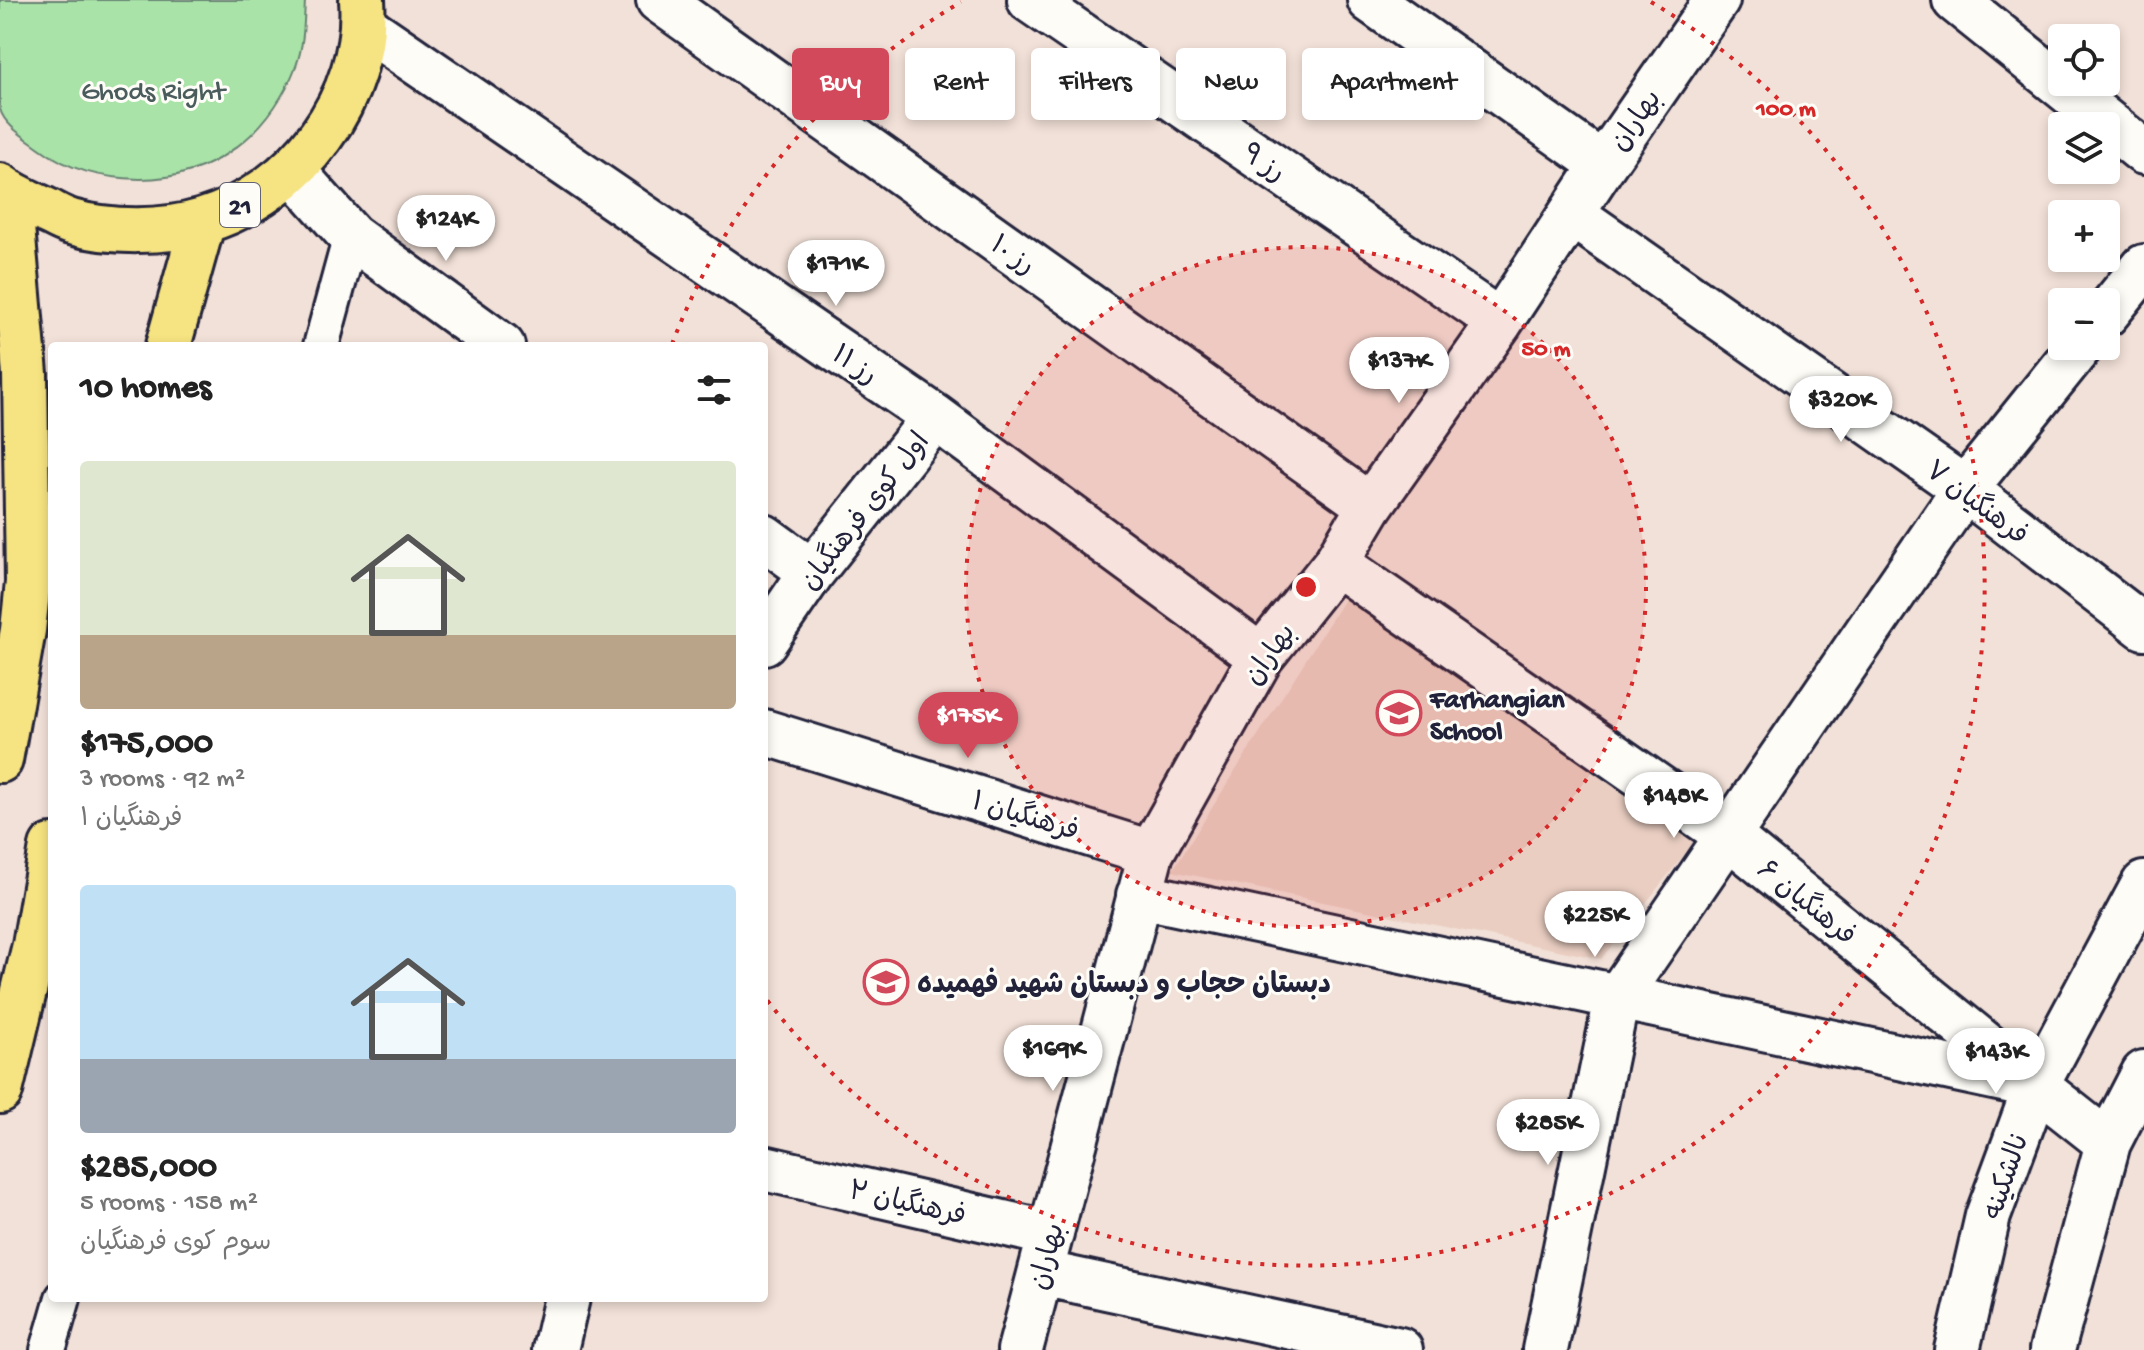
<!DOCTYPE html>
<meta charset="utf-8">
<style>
body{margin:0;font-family:"Gochi Hand","Playpen Sans Arabic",sans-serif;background:#f2f2f2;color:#222;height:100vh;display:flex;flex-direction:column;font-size:30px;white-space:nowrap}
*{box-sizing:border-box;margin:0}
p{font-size:26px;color:#767676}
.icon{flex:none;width:44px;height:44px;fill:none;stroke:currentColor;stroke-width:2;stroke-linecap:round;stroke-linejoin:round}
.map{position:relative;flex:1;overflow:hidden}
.panel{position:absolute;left:48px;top:342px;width:720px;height:960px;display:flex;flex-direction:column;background:#fff;border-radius:8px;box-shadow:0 4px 12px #0003}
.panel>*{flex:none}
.banner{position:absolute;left:792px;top:48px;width:760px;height:72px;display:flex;gap:16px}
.fabs{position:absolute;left:2048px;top:24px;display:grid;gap:16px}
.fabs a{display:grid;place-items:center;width:72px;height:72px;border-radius:8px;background:#fff;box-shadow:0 4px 12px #0003;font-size:40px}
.price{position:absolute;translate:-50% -68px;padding:0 18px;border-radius:28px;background:#fff;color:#222;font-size:26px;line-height:52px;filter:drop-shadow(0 2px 4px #0008)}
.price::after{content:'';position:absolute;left:50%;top:48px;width:24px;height:18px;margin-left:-12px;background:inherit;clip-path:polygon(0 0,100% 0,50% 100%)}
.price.active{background:#d1495b;color:#fff}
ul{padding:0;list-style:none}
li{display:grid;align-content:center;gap:16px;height:424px;padding:0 32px}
li span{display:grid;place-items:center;height:248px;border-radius:8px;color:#555}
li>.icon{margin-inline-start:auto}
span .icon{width:144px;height:144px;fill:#fffc;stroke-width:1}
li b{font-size:34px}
h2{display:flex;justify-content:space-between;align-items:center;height:96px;padding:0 32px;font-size:34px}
.pill{padding:0 28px;border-radius:8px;background:#fff;box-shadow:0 4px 12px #0003;font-size:28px;line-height:72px}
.pill.active{background:#d1495b;color:#fff}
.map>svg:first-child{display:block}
.built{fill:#eacec2}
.green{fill:#a9e3a8;stroke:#668272;stroke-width:2}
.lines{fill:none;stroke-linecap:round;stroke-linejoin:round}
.pedestrian-casing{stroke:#22223b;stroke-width:40}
.minor-casing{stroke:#22223b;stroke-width:50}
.tertiary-casing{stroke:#22223b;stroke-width:50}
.primary-casing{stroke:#22223b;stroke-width:50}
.pedestrian{stroke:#fdfcf7;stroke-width:34}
.minor{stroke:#fdfcf7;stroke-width:44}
.tertiary{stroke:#fdfcf7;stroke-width:44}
.primary{stroke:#f6e381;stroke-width:44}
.ring{fill:none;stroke:#d62828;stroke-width:4;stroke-dasharray:4 8}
.labels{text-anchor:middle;stroke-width:6;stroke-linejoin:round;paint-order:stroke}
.shield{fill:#fdfcf7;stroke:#646373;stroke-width:2}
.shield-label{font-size:26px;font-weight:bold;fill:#22223b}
.park-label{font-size:28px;fill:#4a5c5c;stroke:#fdfcf7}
.street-label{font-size:28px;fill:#22223b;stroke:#fdfcf7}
.poi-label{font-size:28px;font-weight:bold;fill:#22223b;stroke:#fdfcf7;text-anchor:start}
.centre{fill:#d62828;stroke:#fdfcf7;stroke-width:4}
.ring-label{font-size:24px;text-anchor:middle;font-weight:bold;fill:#d62828;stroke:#fdfcf7;stroke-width:6;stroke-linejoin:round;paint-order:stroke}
</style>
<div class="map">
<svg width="2144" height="1350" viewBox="0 0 2144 1350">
<rect width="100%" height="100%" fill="#f2e1d8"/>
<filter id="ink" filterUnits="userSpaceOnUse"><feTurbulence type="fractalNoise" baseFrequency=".0125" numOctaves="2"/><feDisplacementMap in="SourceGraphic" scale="16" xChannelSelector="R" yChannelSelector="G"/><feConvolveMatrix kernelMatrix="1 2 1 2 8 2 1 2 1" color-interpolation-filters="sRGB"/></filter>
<g filter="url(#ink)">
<path class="built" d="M1350,590L1700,835L1601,959L1172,871Z"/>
<path class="green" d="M0,0H305C304,22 304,45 296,66C270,133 213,179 140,179C101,178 70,171 38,147C26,138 4,125 0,109C0,101 0,88 0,79C0,53 0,26 0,0Z"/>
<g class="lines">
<g class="pedestrian-casing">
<path id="pedestrian" d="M321,346L351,236
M48,1350L63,1298"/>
</g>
<g class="minor-casing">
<path id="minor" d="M659,0L1370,506
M1030,0L1500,322
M1370,0L1603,165
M1955,0L2144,152
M364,26L935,417L1261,657
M292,170L351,236L502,346
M1572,214L1965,489L2144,627
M2106,314L2144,267
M764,537L812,572
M1336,563L1727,835L2029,1080
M764,642L812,572L935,417
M764,732L1151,853
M1139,895L2036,1086
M764,1168L1051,1234
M1041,1273L1400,1350
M555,1350L567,1298
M1020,1350L1151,853L1261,657L1336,563L1370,506L1500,322L1603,165L1717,0
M1545,1350L1617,998L1965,489L2080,346"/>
</g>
<g class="tertiary-casing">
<path id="tertiary" d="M2036,1086L2108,1143
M1957,1350L1988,1216L2036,1086L2144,884
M2052,1350L2108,1143L2144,1073"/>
</g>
<g class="primary-casing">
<path id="primary" d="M0,186C13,196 28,202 43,209C52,213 61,219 71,222C109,233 165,233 203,221C297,193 369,98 362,0
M168,346L203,221
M0,760L23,630L28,582L25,374L9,193
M0,1091L35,945L52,847"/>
</g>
<use href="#pedestrian" class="pedestrian"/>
<use href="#minor" class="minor"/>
<use href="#tertiary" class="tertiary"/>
<use href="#primary" class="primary"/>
</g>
</g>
<circle cx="1306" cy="587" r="340" fill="#d62828" fill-opacity=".12"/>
<g class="ring">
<circle cx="1306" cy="587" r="340"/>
<path d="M672 344A679 679 0 0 1 961 2M1651 2A679 679 0 1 1 767 1000"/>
</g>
<defs>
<g id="school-ring" transform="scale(2.3)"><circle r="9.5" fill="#fdfcf7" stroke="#d1495b" stroke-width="1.5"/><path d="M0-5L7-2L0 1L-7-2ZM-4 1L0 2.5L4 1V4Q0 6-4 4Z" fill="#d1495b"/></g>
</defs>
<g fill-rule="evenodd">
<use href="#school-ring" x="1399" y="713"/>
<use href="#school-ring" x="886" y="982"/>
</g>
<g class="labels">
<rect class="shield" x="220" y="183" width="40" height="44" rx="6"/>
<g class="shield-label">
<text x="240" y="214">21</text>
</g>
<g class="park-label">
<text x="153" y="99">Ghods Right</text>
</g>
<g class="street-label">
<text transform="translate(1634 119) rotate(-55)" y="10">بهاران</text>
<text transform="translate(1265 161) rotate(34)" y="10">رز ۹</text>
<text transform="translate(1014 253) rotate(35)" y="10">رز ۱۰</text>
<text transform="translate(856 363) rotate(34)" y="10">رز ۱۱</text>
<text transform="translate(1978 501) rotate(37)" y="10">فرهنگیان ۷</text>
<text transform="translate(863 510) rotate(-52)" y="10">اول کوی فرهنگیان</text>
<text transform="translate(1268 653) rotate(-55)" y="10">بهاران</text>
<text transform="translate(1026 814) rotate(17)" y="10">فرهنگیان ۱</text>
<text transform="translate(1808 901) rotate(39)" y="10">فرهنگیان ۶</text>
<text transform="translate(2004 1176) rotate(-71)" y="10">نالشکینه</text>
<text transform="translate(908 1201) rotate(13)" y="10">فرهنگیان ۲</text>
<text transform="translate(1045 1256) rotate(-75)" y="10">بهاران</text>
</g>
<g class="poi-label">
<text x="1430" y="707">Farhangian<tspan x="1430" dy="32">School</tspan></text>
<text x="917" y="992">دبستان حجاب و دبستان شهید فهمیده</text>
</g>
</g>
<circle cx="1306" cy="587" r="12" class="centre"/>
<g class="ring-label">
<text x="1786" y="115">100 m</text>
<text x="1546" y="355">50 m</text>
</g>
</svg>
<div class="fabs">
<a><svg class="icon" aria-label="locate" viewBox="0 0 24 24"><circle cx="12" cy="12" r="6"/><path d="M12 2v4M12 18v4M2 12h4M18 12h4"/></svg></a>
<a><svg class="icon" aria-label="layers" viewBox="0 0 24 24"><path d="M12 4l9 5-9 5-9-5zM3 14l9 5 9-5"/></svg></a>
<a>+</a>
<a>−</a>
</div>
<b class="price" style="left:446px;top:263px">$124K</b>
<b class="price" style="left:836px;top:308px">$171K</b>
<b class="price" style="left:1399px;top:405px">$137K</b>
<b class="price" style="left:1841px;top:444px">$320K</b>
<b class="price active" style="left:968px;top:760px">$175K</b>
<b class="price" style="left:1674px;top:840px">$148K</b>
<b class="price" style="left:1595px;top:959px">$225K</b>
<b class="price" style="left:1053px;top:1093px">$169K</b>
<b class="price" style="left:1996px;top:1096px">$143K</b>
<b class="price" style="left:1548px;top:1167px">$285K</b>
<div class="banner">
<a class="pill active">Buy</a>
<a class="pill">Rent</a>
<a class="pill">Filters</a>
<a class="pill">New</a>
<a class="pill">Apartment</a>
</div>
<section class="panel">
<h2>10 homes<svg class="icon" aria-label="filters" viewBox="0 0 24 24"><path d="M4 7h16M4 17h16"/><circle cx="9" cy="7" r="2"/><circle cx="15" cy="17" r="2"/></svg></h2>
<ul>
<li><span style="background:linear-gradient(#dfe7d0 70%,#b9a48a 0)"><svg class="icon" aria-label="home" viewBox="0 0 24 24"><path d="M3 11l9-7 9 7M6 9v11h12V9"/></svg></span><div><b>$175,000</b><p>3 rooms · 92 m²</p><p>فرهنگیان ۱</p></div></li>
<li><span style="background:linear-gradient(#bfe0f5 70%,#9aa5b1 0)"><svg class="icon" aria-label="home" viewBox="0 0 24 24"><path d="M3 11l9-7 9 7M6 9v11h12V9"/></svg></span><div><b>$285,000</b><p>5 rooms · 158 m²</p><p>سوم کوی فرهنگیان</p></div></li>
</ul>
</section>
</div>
